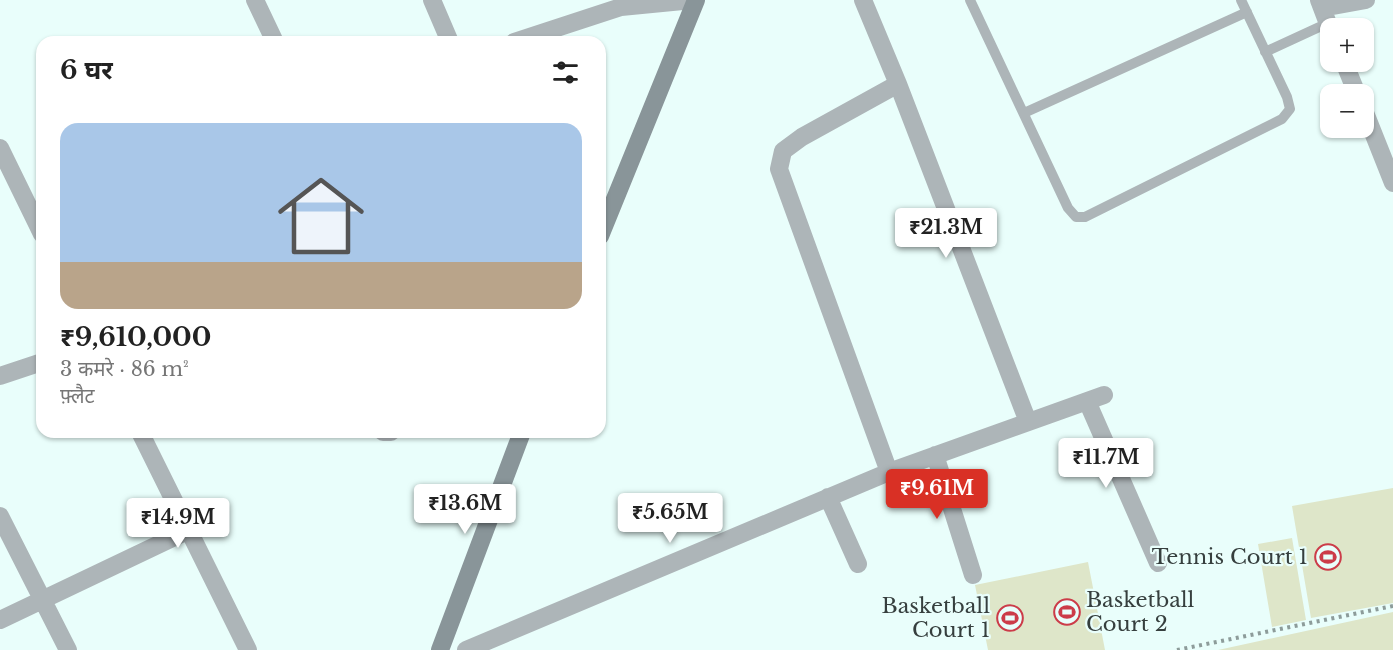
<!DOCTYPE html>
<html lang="hi">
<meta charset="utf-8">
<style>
body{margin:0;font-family:"Libre Baskerville","Noto Sans Devanagari",serif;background:#f2f2f2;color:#222;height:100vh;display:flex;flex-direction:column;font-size:22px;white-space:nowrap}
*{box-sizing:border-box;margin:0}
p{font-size:20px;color:#767676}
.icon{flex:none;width:33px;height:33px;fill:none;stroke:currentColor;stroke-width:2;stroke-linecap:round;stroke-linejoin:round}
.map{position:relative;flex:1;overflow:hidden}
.sheet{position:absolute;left:36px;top:36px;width:570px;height:402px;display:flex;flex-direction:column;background:#fff;border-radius:18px;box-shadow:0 2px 4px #0004}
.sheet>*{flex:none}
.tools{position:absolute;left:1320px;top:18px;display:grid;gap:12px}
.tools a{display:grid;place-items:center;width:54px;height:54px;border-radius:12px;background:#fff;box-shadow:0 2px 4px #0004;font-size:30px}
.price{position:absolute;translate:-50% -51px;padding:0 14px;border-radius:6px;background:#fff;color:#222;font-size:20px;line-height:39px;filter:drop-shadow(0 2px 3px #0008)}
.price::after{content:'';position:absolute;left:50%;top:36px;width:18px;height:14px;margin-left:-9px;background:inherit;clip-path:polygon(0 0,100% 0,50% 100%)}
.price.active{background:#d93025;color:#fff}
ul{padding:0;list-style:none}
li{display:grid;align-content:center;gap:12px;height:318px;padding:0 24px}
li+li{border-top:2px solid #e0e0e0}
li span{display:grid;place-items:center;height:186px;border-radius:18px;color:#555}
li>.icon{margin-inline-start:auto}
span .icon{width:108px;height:108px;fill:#fffc;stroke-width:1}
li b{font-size:26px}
h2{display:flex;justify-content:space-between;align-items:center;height:72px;padding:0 24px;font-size:26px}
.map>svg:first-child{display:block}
.green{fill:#dee6c9}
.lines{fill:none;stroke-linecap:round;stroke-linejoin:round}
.path{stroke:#8d9c9a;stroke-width:4;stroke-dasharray:3 4.5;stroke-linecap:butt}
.lane{stroke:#adb5b8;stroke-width:10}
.street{stroke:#adb5b8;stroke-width:18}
.secondary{stroke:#899599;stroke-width:18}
.labels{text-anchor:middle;stroke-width:4.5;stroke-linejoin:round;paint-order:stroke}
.poi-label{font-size:21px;fill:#363f3e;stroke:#e9fefb;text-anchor:end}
</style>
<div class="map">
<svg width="1393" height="650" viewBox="0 0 1393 650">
<rect width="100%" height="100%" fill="#e9fefb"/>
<path class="green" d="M1393,488V603L1311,618L1292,506Z
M1292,538L1306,620L1272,627L1258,544Z
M1088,562L1105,650H988L975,585Z
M1393,612V650H1218Z"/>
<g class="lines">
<path class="path" d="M1177,650L1393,606"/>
<path class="lane" d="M970,0L1068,208L1076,217H1085L1282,119L1290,109L1287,97L1241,0
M1265,52L1328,23
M1024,113L1247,12"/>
<path class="street" d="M255,0L275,42
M432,0L450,42
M863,0L898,84L1028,422
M1319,0L1330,29
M1322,8L1366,0
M514,42L621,7L693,0
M1344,62L1357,94
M1364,110L1393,183
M0,148L42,234
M0,376L42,362
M1087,401L1158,563
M140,432L248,650
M383,432H391
M935,455L973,575
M889,472L779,169L783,151L802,137L898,84
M828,497L858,564
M0,516L68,650
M0,620L189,530
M466,650L889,472L1104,395"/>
<path class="secondary" d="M600,236L696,0
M440,650L522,432"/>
</g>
<defs>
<g id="stadium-ring" transform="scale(1.35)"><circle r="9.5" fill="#e9fefb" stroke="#cc3c49" stroke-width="1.5"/><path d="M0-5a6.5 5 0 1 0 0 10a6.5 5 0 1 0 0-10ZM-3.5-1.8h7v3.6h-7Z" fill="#cc3c49"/></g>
</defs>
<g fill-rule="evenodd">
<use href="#stadium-ring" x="1328" y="557"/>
<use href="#stadium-ring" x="1067" y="612"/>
<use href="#stadium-ring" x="1010" y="618"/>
</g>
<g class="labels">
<g class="poi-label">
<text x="1308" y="564">Tennis Court 1</text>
<text x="1086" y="607" text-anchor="start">Basketball<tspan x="1086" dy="24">Court 2</tspan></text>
<text x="990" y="613">Basketball<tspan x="990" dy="24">Court 1</tspan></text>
</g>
</g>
</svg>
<div class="tools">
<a>+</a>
<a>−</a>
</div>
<b class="price" style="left:946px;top:259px">₹21.3M</b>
<b class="price" style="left:1106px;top:489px">₹11.7M</b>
<b class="price active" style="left:937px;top:520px">₹9.61M</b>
<b class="price" style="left:465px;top:535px">₹13.6M</b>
<b class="price" style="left:670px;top:544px">₹5.65M</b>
<b class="price" style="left:178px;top:549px">₹14.9M</b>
<section class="sheet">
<h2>6 घर<svg class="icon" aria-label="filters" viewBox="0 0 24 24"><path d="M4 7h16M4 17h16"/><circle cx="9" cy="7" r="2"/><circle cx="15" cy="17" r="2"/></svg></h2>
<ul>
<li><span style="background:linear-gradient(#a9c7e8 75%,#b9a48a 0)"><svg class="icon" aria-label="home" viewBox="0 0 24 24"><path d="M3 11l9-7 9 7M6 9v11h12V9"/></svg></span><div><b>₹9,610,000</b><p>3 कमरे · 86 m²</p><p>फ़्लैट</p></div></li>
</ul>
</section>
</div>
